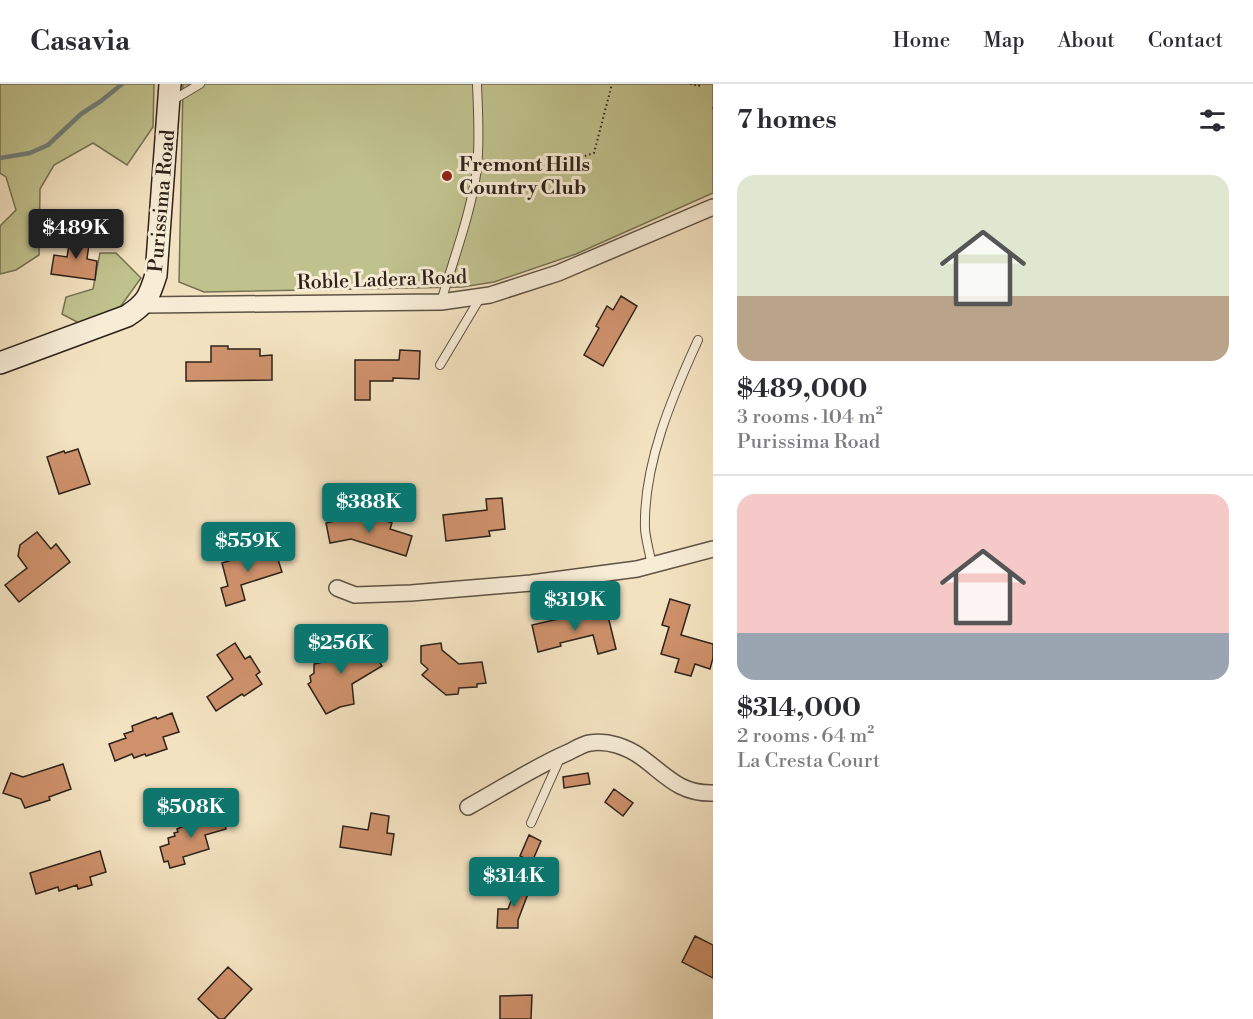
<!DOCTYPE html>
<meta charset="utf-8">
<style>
body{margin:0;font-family:"Libre Bodoni",serif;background:#f2f2f3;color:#2b2b33;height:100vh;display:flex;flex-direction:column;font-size:22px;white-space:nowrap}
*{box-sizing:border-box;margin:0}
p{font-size:20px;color:#7c7c81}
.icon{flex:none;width:33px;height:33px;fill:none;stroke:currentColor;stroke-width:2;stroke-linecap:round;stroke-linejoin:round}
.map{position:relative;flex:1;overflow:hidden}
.side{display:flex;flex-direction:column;background:#fff;width:540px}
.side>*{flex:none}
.price{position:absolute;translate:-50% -51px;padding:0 14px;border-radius:6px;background:#0f766e;color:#fff;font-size:20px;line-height:39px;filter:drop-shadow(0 2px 3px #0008)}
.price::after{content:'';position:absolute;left:50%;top:36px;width:18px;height:14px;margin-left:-9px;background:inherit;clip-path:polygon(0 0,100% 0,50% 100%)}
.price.on{background:#222;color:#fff}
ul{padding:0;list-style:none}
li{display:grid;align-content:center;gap:12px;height:318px;padding:0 24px}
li+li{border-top:2px solid #e1e1e2}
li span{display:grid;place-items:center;height:186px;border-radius:18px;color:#555}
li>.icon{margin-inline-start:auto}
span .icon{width:108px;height:108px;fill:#fffc;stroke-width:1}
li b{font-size:26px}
h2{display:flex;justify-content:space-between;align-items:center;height:72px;padding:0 24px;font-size:26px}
header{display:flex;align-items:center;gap:36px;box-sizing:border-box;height:84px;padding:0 30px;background:#fff;border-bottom:2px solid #e1e1e2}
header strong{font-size:28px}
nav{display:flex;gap:33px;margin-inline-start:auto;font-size:21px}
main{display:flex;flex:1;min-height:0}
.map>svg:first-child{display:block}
.green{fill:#c0c28e;stroke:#767254;stroke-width:1.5}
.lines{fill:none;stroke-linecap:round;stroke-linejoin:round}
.stream{stroke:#717f7b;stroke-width:4.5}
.building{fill:#ce916b;stroke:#2d231b;stroke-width:1.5}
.lane-casing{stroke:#5e5344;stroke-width:10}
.street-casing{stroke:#5e5344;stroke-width:18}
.secondary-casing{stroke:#2d231b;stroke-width:24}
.path{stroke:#2d231b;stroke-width:2;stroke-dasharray:1.5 3;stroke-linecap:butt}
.lane{stroke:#f7ecd6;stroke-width:8}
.street{stroke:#f7ecd6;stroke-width:15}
.secondary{stroke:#f7ecd6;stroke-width:21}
.poi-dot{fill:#8f2418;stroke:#f7ecd6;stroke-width:2}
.labels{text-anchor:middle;stroke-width:6;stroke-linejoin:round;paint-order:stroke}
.poi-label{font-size:20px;font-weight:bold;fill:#2d231b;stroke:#f7ecd6;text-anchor:start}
.street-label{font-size:20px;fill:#2d231b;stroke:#f7ecd6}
</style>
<header>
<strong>Casavia</strong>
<nav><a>Home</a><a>Map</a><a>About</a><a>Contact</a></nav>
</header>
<main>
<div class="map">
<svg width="713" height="935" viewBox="0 0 713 935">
<rect width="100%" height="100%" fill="#f3e2c0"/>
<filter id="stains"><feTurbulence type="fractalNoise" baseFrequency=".00333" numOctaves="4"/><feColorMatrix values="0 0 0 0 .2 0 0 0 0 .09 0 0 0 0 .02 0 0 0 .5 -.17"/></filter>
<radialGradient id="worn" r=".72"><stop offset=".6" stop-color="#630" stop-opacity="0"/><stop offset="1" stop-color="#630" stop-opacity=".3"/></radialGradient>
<path class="green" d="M0,0H154L153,43L127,81L93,59L54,81L40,105L39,171L16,186L0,190V142L16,126L6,93L0,89Z
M183,0H713V109L576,170L494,198L462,203L204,208L179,198Z
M100,169H116L141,194L118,226L79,239L62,230L66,213L93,205Z"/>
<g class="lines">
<path class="stream" d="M0,74L30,69L48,61L81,30L101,17L122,0"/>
</g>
<path class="building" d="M71,149L90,152L87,175L97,177L95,196L51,190L54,171L67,173Z
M621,212L637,222L603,282L584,271L599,244L596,242L607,222L613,226Z
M211,262H228V265H260V272L272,271V296L186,297V278H211Z
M400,266L420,267L419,295L393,294V297H370V316H355V276H399Z
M78,365L90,400L59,410L47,373L64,367L65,369Z
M502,414L505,445L489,447L490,452L446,457L443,431L487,426L486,415Z
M354,429L377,437L378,434L392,439L390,445L412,452L406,472L351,455L330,459L326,439L353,433Z
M37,448L51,465L56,460L70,478L19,518L5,501L27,484L18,472L20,461Z
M274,463L282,488L241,501L245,516L226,522L221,504L228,502L222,479Z
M670,515L690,521L681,551L713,560V574L710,585L695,580L691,592L675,588L679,575L661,570L669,543L662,541Z
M607,528L616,565L598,570L593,551L560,559L561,562L538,568L532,541L580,530L581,535Z
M357,554L358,563L367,572L373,568L382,582L352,600L354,620L340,623L326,630L308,600L311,598L310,592L314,589V580L328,577L327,568L340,566L344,558Z
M235,559L245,575L250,572L260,588L256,591L262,600L244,612L242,610L216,627L207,613L233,595L217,571Z
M441,559L442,566L459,580L482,578L486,599L477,600V603L459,604L458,610L446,611L422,591L428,585L421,579V562Z
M172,629L179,648L163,653L167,665L146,672L145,670L134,674L132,670L115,677L109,660L126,654L124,650L133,647L132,642L156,633L157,635Z
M63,680L71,705L49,713L50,716L25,724L21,715L3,709L11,689L23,693Z
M588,689L590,700L564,704L563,693Z
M614,705L633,719L623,732L605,718Z
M222,728L226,745L205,751L209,765L183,773L185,780L170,784L168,777L164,778L160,763L169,760L168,754L175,752L174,749L178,748L177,745L184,742V741L198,737V735Z
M371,729L389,732L387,749L394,750L391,771L340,763L343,742L368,746Z
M529,751L541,757L532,778L520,772Z
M100,767L106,788L90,793L92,801L78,805L77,801L59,807L58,803L36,810L30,789Z
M519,797L531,802L518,836V844H497L498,825H508Z
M695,852L713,861V894L682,878Z
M228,883L252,905L224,935H219L198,915Z
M532,911L531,935H500V912Z"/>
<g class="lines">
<g class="lane-casing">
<path id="lane" d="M173,16L200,0
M441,218C454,173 471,130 477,84C480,56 478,28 477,0
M440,281L480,214
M652,482C650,470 646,457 645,445C643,381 672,313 698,256
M531,739L561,672"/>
</g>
<g class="street-casing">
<path id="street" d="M143,221L441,218L490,211L558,189L713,123
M337,504L355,511L411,509L531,499L637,485L713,465
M468,723C501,705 534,683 569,668C575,665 583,660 590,659C608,656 627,663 641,673C666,691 679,710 713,709"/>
</g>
<g class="secondary-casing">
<path id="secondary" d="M0,279L127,232C147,219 149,213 156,191L170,0"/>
</g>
<path class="path" d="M690,0L699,2V0
M713,25V23
M572,76L594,69L612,0"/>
<use href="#lane" class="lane"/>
<use href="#street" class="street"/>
<use href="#secondary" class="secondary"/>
</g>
<circle class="poi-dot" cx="447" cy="92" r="6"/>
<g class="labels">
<g class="poi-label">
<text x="459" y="87">Fremont Hills<tspan x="459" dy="23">Country Club</tspan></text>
</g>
<g class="street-label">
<text transform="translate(161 117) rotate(-85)" y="7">Purissima Road</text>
<text transform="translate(382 195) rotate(-2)" y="7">Roble Ladera Road</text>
</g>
</g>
<rect width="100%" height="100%" filter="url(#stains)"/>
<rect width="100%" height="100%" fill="url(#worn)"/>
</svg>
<b class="price on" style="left:76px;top:176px">$489K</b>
<b class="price" style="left:369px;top:450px">$388K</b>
<b class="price" style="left:248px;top:489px">$559K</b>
<b class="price" style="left:575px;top:548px">$319K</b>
<b class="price" style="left:341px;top:591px">$256K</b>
<b class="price" style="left:191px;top:755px">$508K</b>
<b class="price" style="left:514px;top:824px">$314K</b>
</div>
<section class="side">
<h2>7 homes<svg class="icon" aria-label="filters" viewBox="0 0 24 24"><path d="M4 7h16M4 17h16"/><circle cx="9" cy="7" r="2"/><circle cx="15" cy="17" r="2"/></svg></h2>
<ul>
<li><span style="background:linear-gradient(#dfe7d0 65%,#b9a48a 0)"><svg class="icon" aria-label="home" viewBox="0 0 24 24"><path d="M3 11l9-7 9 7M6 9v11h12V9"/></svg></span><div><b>$489,000</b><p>3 rooms · 104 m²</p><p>Purissima Road</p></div></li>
<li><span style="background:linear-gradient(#f6c9c9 75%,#9aa5b1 0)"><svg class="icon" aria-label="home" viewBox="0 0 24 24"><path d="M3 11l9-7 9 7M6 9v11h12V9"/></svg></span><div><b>$314,000</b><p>2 rooms · 64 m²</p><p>La Cresta Court</p></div></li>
</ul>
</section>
</main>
